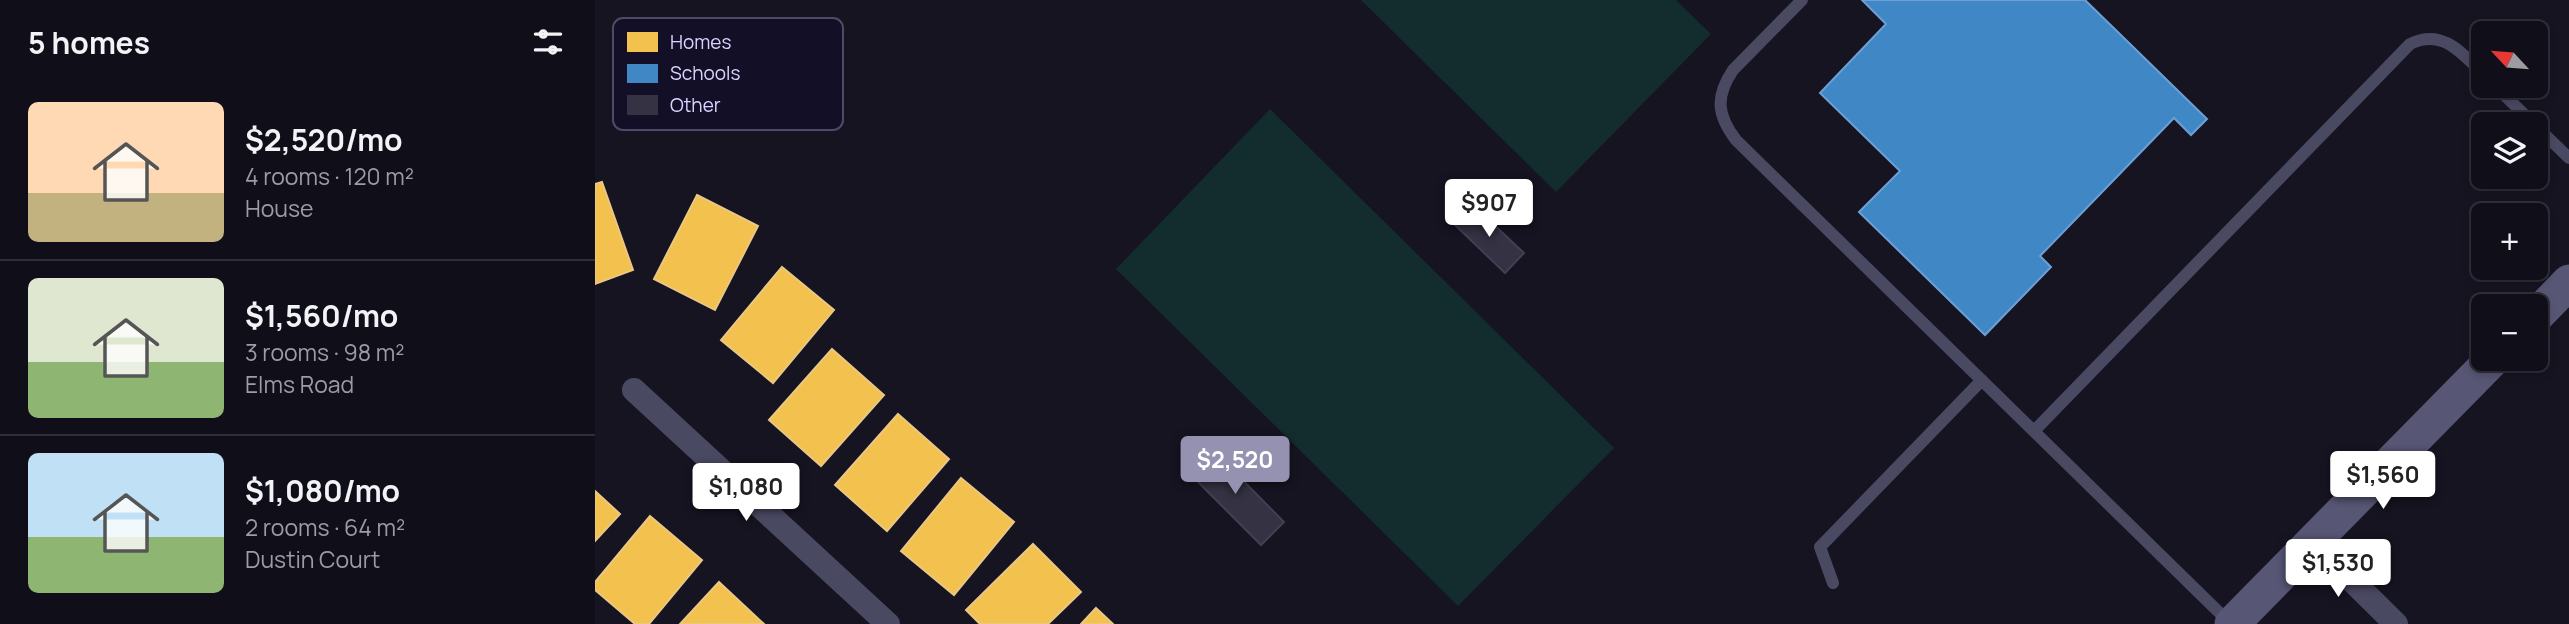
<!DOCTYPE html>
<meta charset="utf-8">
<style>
body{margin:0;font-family:Manrope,sans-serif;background:#1e1d26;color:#f1f3f6;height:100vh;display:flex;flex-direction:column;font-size:26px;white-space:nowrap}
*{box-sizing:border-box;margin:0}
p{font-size:23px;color:#9c9ca2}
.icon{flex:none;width:38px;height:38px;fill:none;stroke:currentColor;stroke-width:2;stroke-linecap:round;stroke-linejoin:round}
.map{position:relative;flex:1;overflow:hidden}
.sheet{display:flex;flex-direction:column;background:#100f19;width:595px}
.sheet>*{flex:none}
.needle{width:46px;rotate:296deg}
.controls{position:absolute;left:1876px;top:21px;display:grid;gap:14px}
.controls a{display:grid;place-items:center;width:77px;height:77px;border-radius:10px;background:#100f19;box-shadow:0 4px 10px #0003,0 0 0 2px #302f38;font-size:35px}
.price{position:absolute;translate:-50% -60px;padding:0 16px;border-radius:7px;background:#fff;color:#222;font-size:23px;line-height:46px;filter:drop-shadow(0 2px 4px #0008)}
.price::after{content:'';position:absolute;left:50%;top:42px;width:21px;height:16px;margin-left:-10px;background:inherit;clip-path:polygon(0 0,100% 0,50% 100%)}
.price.selected{background:#9591b1;color:#fff}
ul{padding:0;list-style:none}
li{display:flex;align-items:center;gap:21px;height:175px;padding:0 28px}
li+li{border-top:2px solid #302f38}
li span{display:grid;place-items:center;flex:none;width:196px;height:140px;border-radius:10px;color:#555}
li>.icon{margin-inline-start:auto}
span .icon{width:84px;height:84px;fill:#fffc;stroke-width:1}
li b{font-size:30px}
h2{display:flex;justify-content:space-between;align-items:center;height:84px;padding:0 28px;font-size:30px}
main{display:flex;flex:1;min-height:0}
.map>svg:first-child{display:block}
.green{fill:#132c2d}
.homes{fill:#f2c14e;stroke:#eac783;stroke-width:2}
.schools{fill:#3f88c5;stroke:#6d9fd6;stroke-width:2}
.building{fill:#343243;stroke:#433f54;stroke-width:2}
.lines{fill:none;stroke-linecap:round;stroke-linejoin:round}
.service{stroke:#4a4962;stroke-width:12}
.minor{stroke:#4a4962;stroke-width:24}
.secondary{stroke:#575674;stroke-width:35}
.key{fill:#130f26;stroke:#4e4a67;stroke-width:2}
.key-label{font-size:19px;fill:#d9d4ff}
</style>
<main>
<section class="sheet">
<h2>5 homes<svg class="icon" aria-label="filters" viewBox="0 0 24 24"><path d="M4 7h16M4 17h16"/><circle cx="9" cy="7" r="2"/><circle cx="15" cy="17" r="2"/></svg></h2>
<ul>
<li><span style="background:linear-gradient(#ffd9b3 65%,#c2b280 0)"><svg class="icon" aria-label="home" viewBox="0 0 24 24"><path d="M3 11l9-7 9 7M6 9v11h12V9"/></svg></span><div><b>$2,520/mo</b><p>4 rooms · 120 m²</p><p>House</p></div></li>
<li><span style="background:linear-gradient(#dfe7d0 60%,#8fb573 0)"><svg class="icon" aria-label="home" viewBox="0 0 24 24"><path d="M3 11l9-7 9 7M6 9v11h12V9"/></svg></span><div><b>$1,560/mo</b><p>3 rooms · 98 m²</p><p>Elms Road</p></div></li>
<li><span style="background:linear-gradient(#bfe0f5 60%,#8fb573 0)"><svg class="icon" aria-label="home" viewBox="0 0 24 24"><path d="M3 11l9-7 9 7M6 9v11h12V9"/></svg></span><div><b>$1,080/mo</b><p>2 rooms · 64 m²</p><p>Dustin Court</p></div></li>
</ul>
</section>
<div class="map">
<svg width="1974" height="624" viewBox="0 0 1974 624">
<rect width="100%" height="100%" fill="#161421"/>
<path class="green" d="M766,0H1081L1116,34L961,192Z
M675,109L1019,448L863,606L521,269Z"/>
<path class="homes" d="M7,182L38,270L0,284V184Z
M102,195L163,226L120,310L59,279Z
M187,267L239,310L178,383L126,340Z
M237,349L289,395L226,466L174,420Z
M303,414L354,459L292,531L240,485Z
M366,478L419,522L359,595L306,551Z
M0,491L25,514L0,541Z
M55,516L107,560L54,624H40L0,590V582Z
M438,544L486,592L453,624H385L371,610Z
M124,582L169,624H85Z
M501,608L518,624H486Z"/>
<path class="schools" d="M1267,0H1490L1612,119L1596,135L1579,118L1445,256L1456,267L1390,335L1264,212L1305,171L1225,93L1291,24Z"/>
<path class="building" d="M878,205L929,253L910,273L860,225Z
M615,447L689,522L666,545L592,471Z"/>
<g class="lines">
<path class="service" d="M1207,0L1138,70C1120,97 1122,115 1141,140L1636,624
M1900,86L1939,124
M1941,126L1974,158
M1439,431L1815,44C1847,28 1867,53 1888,74
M1238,583L1225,547L1387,380"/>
<path class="minor" d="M39,390L293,624
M1718,542L1801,624"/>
<path class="secondary" d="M1941,316L1974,282
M1637,624L1898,359"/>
</g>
<rect x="18" y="18" width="230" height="112" rx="10" class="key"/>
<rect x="32" y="32" width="31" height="20" fill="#f2c14e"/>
<rect x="32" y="64" width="31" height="19" fill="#3f88c5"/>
<rect x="32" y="95" width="31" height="20" fill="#343243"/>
<g class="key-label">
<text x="75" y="49">Homes</text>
<text x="75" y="80">Schools</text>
<text x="75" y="112">Other</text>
</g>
</svg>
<div class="controls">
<a><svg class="needle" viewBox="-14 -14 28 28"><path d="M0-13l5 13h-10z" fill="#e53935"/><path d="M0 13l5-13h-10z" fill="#9c9ca2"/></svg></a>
<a><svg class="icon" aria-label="layers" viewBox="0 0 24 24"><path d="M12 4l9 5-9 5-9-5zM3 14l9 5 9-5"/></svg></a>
<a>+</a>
<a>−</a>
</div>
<b class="price" style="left:894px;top:239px">$907</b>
<b class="price selected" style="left:640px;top:496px">$2,520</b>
<b class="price" style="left:1788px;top:511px">$1,560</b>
<b class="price" style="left:151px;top:523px">$1,080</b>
<b class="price" style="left:1743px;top:599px">$1,530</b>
</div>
</main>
